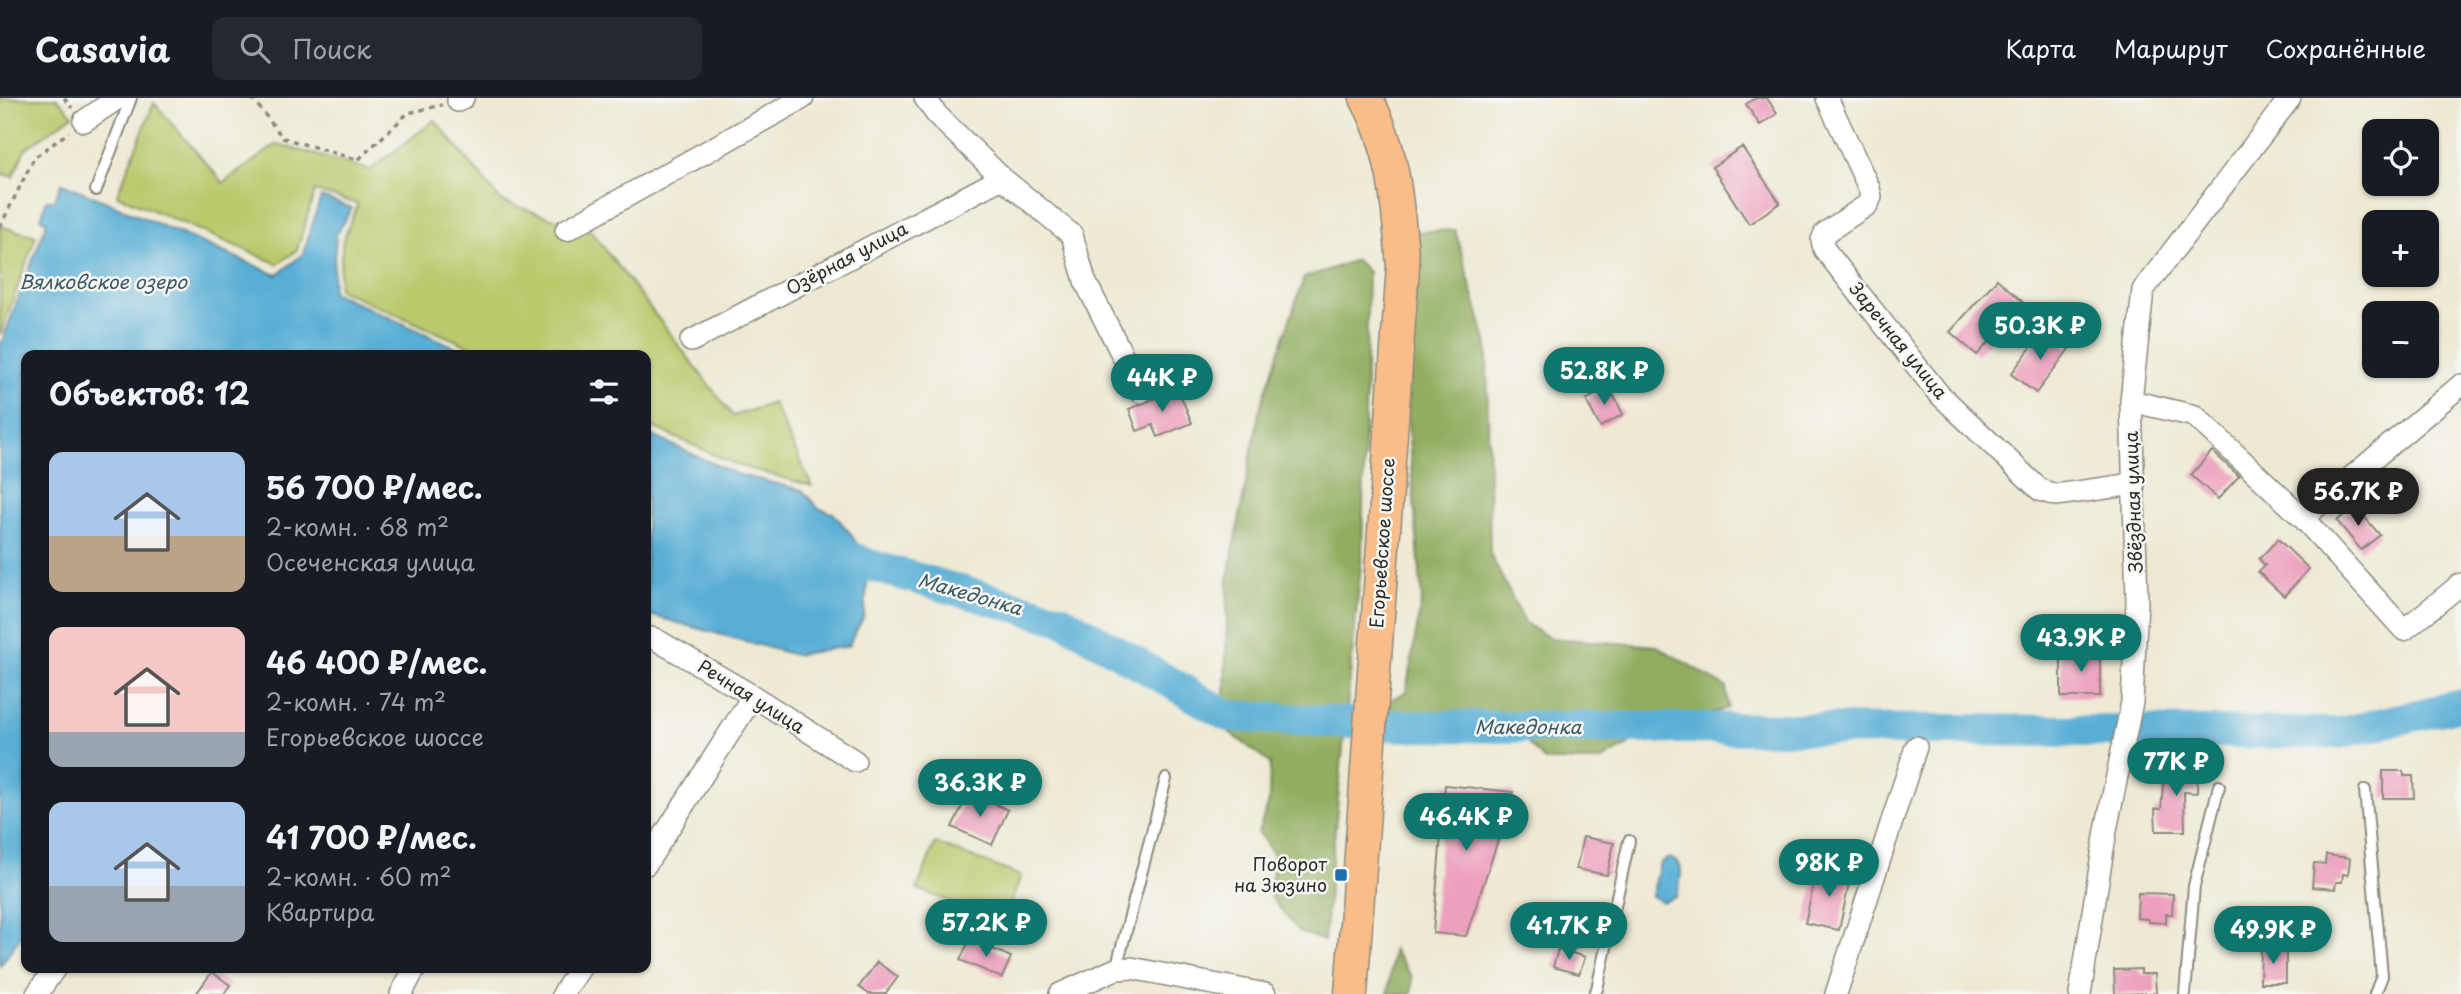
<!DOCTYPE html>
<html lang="ru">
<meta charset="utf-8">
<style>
body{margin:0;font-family:"Playpen Sans",sans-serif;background:#242831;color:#f1f3f6;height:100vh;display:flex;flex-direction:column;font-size:26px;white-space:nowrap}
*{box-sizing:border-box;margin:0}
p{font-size:23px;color:#9ea1a6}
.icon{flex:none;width:38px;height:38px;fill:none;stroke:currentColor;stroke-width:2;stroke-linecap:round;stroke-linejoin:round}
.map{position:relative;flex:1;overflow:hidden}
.side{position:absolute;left:21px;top:252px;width:630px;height:623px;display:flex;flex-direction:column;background:#171b24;border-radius:14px;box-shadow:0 2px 5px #0004}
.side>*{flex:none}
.controls{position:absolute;left:2362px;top:21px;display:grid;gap:14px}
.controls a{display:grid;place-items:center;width:77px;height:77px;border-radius:14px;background:#171b24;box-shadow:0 2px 5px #0004;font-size:35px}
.price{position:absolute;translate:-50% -60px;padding:0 16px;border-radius:24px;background:#0f766e;color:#fff;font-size:23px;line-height:46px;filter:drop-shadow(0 2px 4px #0008)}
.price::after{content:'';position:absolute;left:50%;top:42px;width:21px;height:16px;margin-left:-10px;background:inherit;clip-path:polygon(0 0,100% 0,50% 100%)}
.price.active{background:#222;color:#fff}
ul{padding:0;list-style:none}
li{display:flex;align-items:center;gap:21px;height:175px;padding:0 28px}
li span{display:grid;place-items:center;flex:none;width:196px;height:140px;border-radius:14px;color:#555}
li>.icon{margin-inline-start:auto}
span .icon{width:84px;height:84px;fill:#fffc;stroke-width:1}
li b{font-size:30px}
h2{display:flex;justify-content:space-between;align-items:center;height:84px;padding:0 28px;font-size:30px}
header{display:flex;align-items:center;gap:42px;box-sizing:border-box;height:98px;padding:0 35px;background:#171b24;border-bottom:2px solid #363941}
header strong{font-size:33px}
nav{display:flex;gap:38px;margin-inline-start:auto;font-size:24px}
.search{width:490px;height:63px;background:#242831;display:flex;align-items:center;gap:18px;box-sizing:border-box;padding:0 24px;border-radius:14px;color:#9ea1a6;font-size:26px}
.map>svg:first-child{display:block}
.green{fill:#b9c96c;stroke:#727a4c;stroke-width:2}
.forest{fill:#92ad60;stroke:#5e6c46;stroke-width:2}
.water{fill:#59aed5;stroke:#426c80;stroke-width:2}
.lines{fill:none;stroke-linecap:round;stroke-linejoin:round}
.river{stroke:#59aed5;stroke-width:32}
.building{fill:#ed9fbd}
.lane-casing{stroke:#8c8a7f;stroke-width:14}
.street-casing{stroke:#8c8a7f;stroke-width:24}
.primary-casing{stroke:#8c8a7f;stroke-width:35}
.path{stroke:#8c8a7f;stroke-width:3.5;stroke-dasharray:5 5;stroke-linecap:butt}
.lane{stroke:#fff;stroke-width:10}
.street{stroke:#fff;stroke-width:21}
.primary{stroke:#f8bd89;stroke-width:32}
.poi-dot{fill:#1f6fb2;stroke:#f6f6f2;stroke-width:2.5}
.labels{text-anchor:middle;stroke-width:5;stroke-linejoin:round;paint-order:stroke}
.street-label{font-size:18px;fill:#2b2b2b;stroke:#f6f6f2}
.poi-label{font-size:18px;fill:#2b2b2b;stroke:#f6f6f2;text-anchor:end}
.water-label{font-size:19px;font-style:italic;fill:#3b5966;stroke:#f6f6f2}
</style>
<header>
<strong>Casavia</strong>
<div class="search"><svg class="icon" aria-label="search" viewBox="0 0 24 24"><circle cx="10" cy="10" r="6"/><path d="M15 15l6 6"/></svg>Поиск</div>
<nav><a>Карта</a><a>Маршрут</a><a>Сохранённые</a></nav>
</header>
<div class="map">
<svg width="2461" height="896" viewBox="0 0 2461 896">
<rect width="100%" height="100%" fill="#f6f6f2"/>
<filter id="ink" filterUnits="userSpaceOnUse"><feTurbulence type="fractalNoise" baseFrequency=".0143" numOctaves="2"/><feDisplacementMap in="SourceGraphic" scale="14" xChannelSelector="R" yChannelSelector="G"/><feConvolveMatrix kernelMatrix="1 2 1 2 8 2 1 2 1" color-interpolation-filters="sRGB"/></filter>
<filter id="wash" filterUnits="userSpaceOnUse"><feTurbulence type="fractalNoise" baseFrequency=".00686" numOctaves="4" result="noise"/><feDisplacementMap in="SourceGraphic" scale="28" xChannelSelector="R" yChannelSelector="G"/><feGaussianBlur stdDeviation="1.57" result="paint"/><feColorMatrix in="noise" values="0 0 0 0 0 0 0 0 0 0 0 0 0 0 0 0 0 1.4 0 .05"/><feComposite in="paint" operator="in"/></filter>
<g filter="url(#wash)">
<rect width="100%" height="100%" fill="#eee9d3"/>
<path class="green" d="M0,0H57L73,17L25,51L13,79L0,75Z
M154,5L223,85L277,46L370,72L435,22L501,103L591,133L733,318L773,305L812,388L737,367L646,326V257H489L338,191L343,142L358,106L315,93L297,152L278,166L117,97Z
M0,128L36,138L0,237Z
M935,745L1021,778L1003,824L917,791Z"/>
<path class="forest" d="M1455,132L1487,246L1490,456L1525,525L1550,540L1657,548L1726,589L1728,610L1649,635L1600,663H1545L1499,615L1390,616V602L1406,594L1422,500L1407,317L1417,134Z
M1356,162L1368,174L1362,456L1324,843L1298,833L1270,798L1274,757L1258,734L1269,704L1270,665L1224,630L1228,481L1260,310L1304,180Z
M1393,851L1412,879V896H1388Z"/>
<path class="water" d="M62,85L277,177L303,156L321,99L352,110L336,137L332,194L473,257H26V831L0,868V249L47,124L41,121L46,102H54Z
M646,335L736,376L802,392L818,410L833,415L851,436L869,467L864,518L848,548L795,557L646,516Z
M1669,760C1672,761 1678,763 1680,767C1683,775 1679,791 1676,799L1662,804L1652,798L1660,765Z"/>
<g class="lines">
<path class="river" d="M830,450L869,467L1063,522L1228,618L1407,628L2339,635L2461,607"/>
</g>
<g id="blocks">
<path class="building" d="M1756,0H1767L1777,16L1760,27L1746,6Z
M1742,49L1780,105L1749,126L1712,69Z
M1997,181L2024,205L1977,257L1950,234Z
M2044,232L2069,251L2036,295L2011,276Z
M1609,289L1623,316L1600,329L1586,302Z
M1178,291L1192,325L1158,339L1153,327L1137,333L1129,311Z
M2212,353L2239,378L2218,401L2191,377Z
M2355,408L2380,437L2361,452L2337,423Z
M2278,441L2309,471L2284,498L2258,474L2265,467L2259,461Z
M2061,552H2100V599H2061Z
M2175,667L2198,668L2197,695L2184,694L2185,733H2156L2155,711H2161L2164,677H2175Z
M2383,673H2403L2404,678H2413L2414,700H2383Z
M1445,687L1514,694L1466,838L1433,835Z
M969,694L1008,712L992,747L952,729Z
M1583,739L1614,745L1607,777L1576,771Z
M2326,757L2350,760L2348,777L2343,776L2342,784H2336L2335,791L2312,789L2314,765L2325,766Z
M1835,768L1852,772L1839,832L1805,825L1816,776L1832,779Z
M2138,795L2173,796L2172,816H2166V825L2148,824V821L2137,820Z
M970,841L1011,859L1002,880L960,862Z
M1558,851L1585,859L1579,876L1553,869Z
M2261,851H2286V885H2260Z
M877,864L898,879L885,896H869L859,889Z
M2141,871V876H2155L2156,895L2115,896L2114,872Z
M212,874L230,887L224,896H196Z"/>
</g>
</g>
<g filter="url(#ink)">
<use href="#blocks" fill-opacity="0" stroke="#8c8a7f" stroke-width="2"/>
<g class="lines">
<g class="lane-casing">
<path id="lane" d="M96,92L131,0
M2365,692L2382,878L2375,896
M1116,871L1166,681
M1594,896L1597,891L1629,743
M2185,896L2194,788L2219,688"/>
</g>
<g class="street-casing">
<path id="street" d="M925,0L937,17L1002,80L1072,137L1085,183L1141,294
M1827,0L1869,90L1871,99L1867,107L1825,135L1822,142L1824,151L1938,295L2040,392L2056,397L2134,386
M458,3L463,0
M84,23L118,0
M566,132L803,0
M691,243L1002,80
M2131,303L2195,318L2303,420L2404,532L2461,486
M2303,420L2461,287
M646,539L655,541L753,598L855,663
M646,766L753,598
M37,896L55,870
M401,896L415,870
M563,896L580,870
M1060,896L1116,871L1131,870L1265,896
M1836,896L1916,649
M2080,896L2106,732L2132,604L2137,503L2131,303L2143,192L2290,0"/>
</g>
<g class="primary-casing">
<path id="primary" d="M1351,896L1403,168C1398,110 1395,52 1366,0"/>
</g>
<path class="path" d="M64,0L72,10
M252,0L283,40L358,62L408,15L442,7
M0,129L34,60L69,34"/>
<use href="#lane" class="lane"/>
<use href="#street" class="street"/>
<use href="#primary" class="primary"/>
</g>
</g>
<rect class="poi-dot" x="1334" y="770" width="14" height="14" rx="3.5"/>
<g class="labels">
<g class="street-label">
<text transform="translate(847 161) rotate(-28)" y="6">Озёрная улица</text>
<text transform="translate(1898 243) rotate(51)" y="6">Заречная улица</text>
<text transform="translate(2134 404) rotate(-92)" y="6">Звёздная улица</text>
<text transform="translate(1383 445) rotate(-86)" y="6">Егорьевское шоссе</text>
<text transform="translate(751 599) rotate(32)" y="6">Речная улица</text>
</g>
<g class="poi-label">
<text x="1327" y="773">Поворот<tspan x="1327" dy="21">на Зюзино</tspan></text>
</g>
<g class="water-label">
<text x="103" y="191">Вялковское озеро</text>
<text transform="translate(970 496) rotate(16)" y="7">Македонка</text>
<text x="1528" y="636">Македонка</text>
</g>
</g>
</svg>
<div class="controls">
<a><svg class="icon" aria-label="locate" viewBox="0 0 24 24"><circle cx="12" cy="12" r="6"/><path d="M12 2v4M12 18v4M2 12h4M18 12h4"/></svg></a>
<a>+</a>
<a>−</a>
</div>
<b class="price" style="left:2040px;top:264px">50.3K ₽</b>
<b class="price" style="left:1604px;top:309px">52.8K ₽</b>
<b class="price" style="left:1162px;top:316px">44K ₽</b>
<b class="price active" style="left:2358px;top:430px">56.7K ₽</b>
<b class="price" style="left:2081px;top:576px">43.9K ₽</b>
<b class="price" style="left:2176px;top:700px">77K ₽</b>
<b class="price" style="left:980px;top:721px">36.3K ₽</b>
<b class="price" style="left:1466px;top:755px">46.4K ₽</b>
<b class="price" style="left:1829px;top:801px">98K ₽</b>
<b class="price" style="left:986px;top:861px">57.2K ₽</b>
<b class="price" style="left:1569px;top:864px">41.7K ₽</b>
<b class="price" style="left:2273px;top:868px">49.9K ₽</b>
<section class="side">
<h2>Объектов: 12<svg class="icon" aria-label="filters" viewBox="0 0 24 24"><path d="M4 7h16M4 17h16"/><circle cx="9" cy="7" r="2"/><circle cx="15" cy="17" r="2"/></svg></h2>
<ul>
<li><span style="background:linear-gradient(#a9c7e8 60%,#b9a48a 0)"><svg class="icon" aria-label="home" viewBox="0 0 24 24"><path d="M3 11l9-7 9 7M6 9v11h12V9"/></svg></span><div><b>56 700 ₽/мес.</b><p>2-комн. · 68 m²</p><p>Осеченская улица</p></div></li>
<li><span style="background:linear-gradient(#f6c9c9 75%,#9aa5b1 0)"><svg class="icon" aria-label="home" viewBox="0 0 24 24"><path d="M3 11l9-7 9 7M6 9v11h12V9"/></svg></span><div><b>46 400 ₽/мес.</b><p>2-комн. · 74 m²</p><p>Егорьевское шоссе</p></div></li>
<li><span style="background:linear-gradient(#a9c7e8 60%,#9aa5b1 0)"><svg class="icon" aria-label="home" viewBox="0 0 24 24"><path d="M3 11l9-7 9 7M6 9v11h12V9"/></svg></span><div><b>41 700 ₽/мес.</b><p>2-комн. · 60 m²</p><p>Квартира</p></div></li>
</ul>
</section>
</div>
